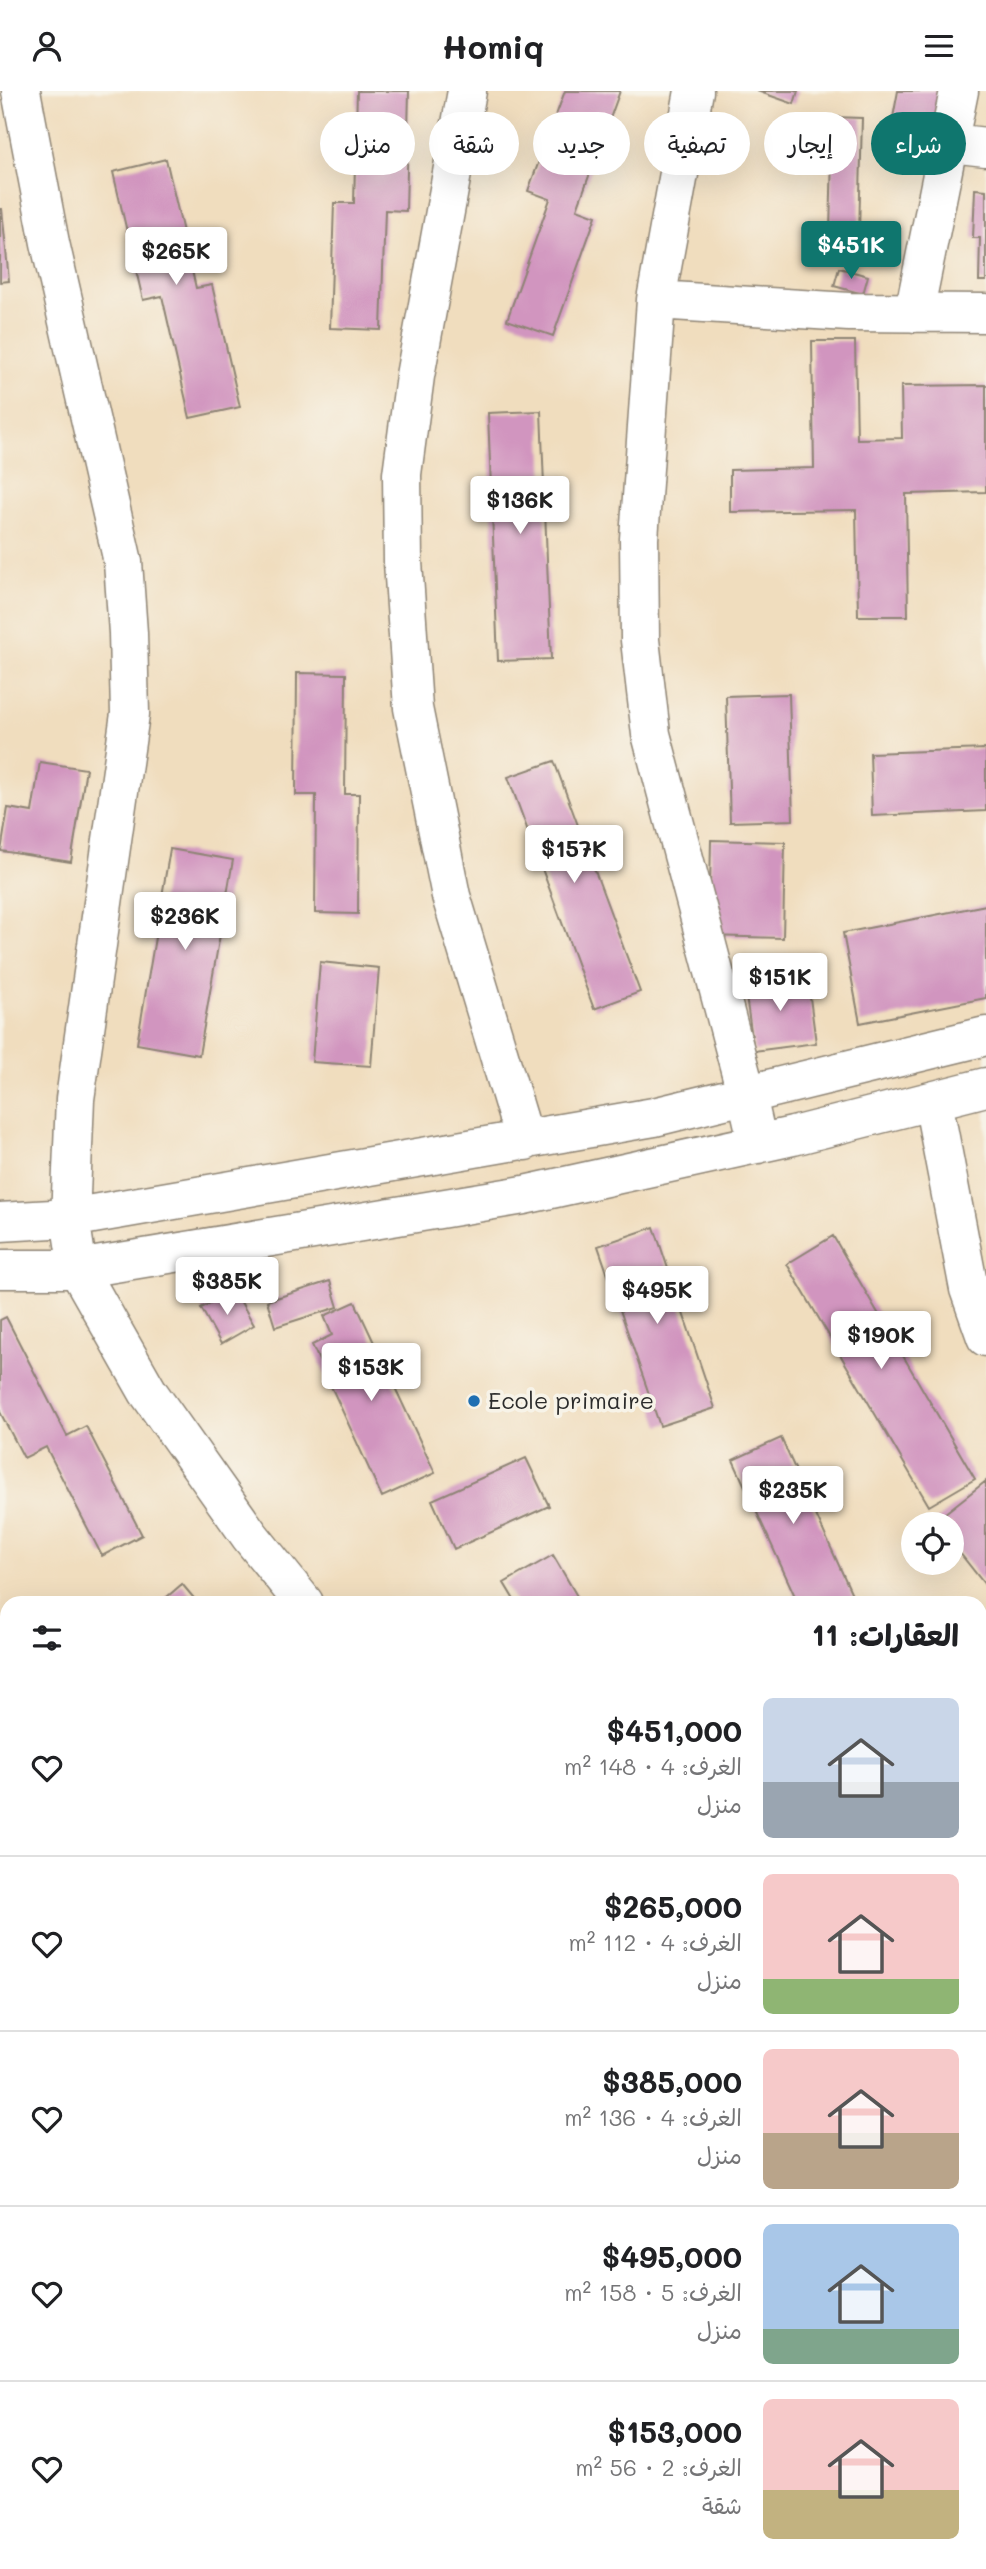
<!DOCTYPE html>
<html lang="ar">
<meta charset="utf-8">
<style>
body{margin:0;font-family:Mali,"Playpen Sans Arabic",sans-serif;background:#f6f6f6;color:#202124;direction:rtl;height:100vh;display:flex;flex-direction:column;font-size:26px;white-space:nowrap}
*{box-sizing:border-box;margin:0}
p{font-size:23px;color:#757577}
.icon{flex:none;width:38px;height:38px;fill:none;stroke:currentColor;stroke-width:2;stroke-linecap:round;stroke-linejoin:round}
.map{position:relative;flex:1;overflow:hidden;direction:ltr}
.drawer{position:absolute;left:0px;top:1505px;width:987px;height:973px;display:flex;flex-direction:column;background:#fff;border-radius:21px 21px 0 0;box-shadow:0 7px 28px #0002;direction:rtl}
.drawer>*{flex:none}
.top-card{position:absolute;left:21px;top:21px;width:945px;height:63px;direction:rtl;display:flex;gap:14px}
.buttons{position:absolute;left:901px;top:1421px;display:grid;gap:14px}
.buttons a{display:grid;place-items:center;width:63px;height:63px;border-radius:50%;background:#fff;box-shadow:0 7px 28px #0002;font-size:35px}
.price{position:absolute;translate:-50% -60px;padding:0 16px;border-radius:7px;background:#fff;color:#222;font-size:23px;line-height:46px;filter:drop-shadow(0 2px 4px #0008)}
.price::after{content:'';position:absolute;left:50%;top:42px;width:21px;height:16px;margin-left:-10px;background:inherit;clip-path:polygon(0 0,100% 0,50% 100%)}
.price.current{background:#0f766e;color:#fff}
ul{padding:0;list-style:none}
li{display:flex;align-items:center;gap:21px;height:175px;padding:0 28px}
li+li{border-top:2px solid #e0e0e0}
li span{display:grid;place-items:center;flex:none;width:196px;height:140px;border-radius:10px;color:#555}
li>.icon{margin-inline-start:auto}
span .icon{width:84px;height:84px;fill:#fffc;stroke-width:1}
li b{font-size:30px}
h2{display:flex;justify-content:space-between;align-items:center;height:84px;padding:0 28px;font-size:30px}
.tag{padding:0 24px;border-radius:32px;background:#fff;box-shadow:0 7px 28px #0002;font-size:24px;line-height:63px}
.tag.current{background:#0f766e;color:#fff}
header{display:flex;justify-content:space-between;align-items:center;height:91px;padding:0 28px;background:#fff;font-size:32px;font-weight:700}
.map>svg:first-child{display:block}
.industrial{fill:#d2bdc6}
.building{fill:#d195bf}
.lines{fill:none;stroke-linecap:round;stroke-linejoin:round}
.street-casing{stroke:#8e8474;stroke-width:41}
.secondary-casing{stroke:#8e8474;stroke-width:41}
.street{stroke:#fff;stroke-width:38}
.secondary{stroke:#fff;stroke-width:38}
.poi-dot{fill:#1f6fb2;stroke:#f7f3e8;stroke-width:2.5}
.labels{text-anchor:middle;stroke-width:7;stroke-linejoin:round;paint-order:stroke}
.poi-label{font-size:23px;fill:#2b2b2b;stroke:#f7f3e8;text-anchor:start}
</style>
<header><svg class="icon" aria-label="menu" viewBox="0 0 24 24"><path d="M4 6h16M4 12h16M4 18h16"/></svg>Homiq<svg class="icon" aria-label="person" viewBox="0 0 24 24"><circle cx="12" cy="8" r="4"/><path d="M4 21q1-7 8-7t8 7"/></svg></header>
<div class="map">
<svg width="986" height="2478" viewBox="0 0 986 2478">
<rect width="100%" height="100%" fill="#f7f3e8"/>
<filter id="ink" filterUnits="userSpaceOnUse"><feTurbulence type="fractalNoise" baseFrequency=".0143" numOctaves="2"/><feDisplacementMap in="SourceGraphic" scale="14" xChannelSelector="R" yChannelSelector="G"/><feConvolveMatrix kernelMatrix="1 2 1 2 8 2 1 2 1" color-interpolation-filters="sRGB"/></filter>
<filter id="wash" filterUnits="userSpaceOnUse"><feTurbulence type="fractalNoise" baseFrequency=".00686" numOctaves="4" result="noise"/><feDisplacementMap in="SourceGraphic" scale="28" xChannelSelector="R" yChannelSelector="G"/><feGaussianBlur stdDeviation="1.57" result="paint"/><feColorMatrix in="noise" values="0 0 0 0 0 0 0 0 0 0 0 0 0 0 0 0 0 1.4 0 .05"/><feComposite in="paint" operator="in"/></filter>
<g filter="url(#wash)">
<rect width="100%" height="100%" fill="#f0ddbe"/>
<path class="industrial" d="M0,2231L7,2245V2471H118L122,2478H0Z"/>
<g id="blocks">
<path class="building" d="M357,0H409L406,120L385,119L381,239L330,237L334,112H354Z
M565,0H620L577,118L596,125L553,245L507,229L550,108L528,100Z
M757,0H798L794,13Z
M898,0H942L935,34L906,28L901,56L888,53Z
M833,26L862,27L859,142L830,141Z
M166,68L196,197L212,194L240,316L190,327L162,205L143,209L113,81Z
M975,98L986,99V190H979L980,147H973Z
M0,118H2L9,190L0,191Z
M839,177L868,185L863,203L834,195Z
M812,250H855L857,348L902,347L901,295L986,294V401L906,403L908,525H858L856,419L730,421V379L814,377Z
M541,320L551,568L498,570L488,322Z
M297,582L346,583L345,703H359L358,823L315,822L316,704H296Z
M789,603L793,729L730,731L726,605Z
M986,658V720L872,725L870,662Z
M554,670L640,901L594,918L508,686Z
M40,671L86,678L71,771L1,760L8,717L32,721Z
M711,749L785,751L783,847L709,845Z
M170,758L233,769L199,964L137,953Z
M986,814V907L860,932L843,842Z
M320,871L379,877L371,975L312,971Z
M807,884L816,952L754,960L744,892Z
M654,1136L715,1317L660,1335L598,1155Z
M833,1145L975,1388L929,1415L787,1173Z
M330,1190L338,1216L275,1236L267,1210Z
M234,1199L254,1234L221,1253L201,1217Z
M355,1211L435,1382L382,1406L312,1254L332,1244L324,1225Z
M6,1226L67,1345L86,1335L142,1444L102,1465L46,1356L24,1367L0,1321V1229Z
M781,1347L856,1512H798L733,1369Z
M526,1367L549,1415L454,1458L432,1409Z
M986,1390V1495L952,1452V1433H938L935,1430Z
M553,1464L581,1512H516L504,1492Z
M182,1493L198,1512H160Z
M0,1700L7,1716V1724L0,1728Z
M980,1982L986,1989V2019L980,2024Z
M986,2103V2178L980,2181V2105Z
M986,2328V2434L980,2438V2330Z
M301,2471H433L429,2478H305Z
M726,2471H809L813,2478H720Z
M816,2471H913L914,2476L906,2478H821Z"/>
</g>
</g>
<g filter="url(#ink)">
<use href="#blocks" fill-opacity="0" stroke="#8e8474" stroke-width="2"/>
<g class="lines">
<g class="street-casing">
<path id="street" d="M21,0L50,152L123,471L128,542L130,623L75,1008L70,1127L78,1178L148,1301L250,1445L304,1512
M467,0L415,285L402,383L403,471L413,617L451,805L525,1050
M694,0L656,209L639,448L640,549L651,643L747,1005L758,1053
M950,52L986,56
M656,209L849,221L986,222
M914,222L959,0
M933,1010L969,1198L986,1246
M0,1131L70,1127L654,1026L986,945
M0,1178H78L524,1104L793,1045L986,996"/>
</g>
<g class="secondary-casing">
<path id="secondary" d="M0,2042L7,2056
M0,2142L7,2155
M980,2228L986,2224
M181,2471L184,2478
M234,2471L238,2478
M571,2478L583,2471"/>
</g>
<use href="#street" class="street"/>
<use href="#secondary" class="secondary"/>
</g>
</g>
<circle class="poi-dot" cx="474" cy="1310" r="7"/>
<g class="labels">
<g class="poi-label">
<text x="488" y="1318">Ecole primaire</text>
</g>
</g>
</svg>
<div class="buttons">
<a><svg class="icon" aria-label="locate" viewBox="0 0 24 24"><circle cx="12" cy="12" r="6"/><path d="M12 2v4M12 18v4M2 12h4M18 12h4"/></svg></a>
</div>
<b class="price current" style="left:851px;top:190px">$451K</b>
<b class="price" style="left:176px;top:196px">$265K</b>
<b class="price" style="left:520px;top:445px">$136K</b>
<b class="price" style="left:574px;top:794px">$157K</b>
<b class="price" style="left:185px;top:861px">$236K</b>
<b class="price" style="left:780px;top:922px">$151K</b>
<b class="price" style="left:227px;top:1226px">$385K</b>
<b class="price" style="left:657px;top:1235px">$495K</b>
<b class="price" style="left:881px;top:1280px">$190K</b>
<b class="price" style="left:371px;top:1312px">$153K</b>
<b class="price" style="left:793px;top:1435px">$235K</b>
<div class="top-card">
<a class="tag current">شراء</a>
<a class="tag">إيجار</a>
<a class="tag">تصفية</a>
<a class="tag">جديد</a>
<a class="tag">شقة</a>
<a class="tag">منزل</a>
</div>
<section class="drawer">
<h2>العقارات: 11<svg class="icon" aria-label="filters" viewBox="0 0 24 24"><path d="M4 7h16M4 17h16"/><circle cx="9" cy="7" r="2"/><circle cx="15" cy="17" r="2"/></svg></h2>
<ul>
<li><span style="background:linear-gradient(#c9d6e8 60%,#9aa5b1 0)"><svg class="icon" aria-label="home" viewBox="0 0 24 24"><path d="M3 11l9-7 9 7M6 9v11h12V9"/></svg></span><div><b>$451,000</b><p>الغرف: 4 · 148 m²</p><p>منزل</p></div><svg class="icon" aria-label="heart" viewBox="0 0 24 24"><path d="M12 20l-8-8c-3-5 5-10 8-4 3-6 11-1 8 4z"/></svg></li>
<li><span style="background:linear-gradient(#f6c9c9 75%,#8fb573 0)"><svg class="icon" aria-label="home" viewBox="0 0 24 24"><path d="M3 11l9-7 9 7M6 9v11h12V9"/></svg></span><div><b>$265,000</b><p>الغرف: 4 · 112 m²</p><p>منزل</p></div><svg class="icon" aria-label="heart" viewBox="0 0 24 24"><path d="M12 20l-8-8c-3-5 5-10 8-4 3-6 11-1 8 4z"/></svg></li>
<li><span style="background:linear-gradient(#f6c9c9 60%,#b9a48a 0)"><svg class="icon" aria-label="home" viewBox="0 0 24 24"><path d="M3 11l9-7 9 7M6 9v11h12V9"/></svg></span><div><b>$385,000</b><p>الغرف: 4 · 136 m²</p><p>منزل</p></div><svg class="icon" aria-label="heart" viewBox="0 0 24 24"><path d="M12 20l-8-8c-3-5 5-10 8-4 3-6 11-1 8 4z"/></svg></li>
<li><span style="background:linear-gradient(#a9c7e8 75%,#7fa58c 0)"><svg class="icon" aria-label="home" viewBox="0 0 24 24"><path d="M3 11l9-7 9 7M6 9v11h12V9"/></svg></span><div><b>$495,000</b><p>الغرف: 5 · 158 m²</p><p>منزل</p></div><svg class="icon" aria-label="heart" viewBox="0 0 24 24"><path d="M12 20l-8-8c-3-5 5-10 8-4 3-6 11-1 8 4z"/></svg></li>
<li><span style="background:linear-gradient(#f6c9c9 65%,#c2b280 0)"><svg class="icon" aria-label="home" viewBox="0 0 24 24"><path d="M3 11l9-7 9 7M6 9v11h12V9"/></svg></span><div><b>$153,000</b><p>الغرف: 2 · 56 m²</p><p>شقة</p></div><svg class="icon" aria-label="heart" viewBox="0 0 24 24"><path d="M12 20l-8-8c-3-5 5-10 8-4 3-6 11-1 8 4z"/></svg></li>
</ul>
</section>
</div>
